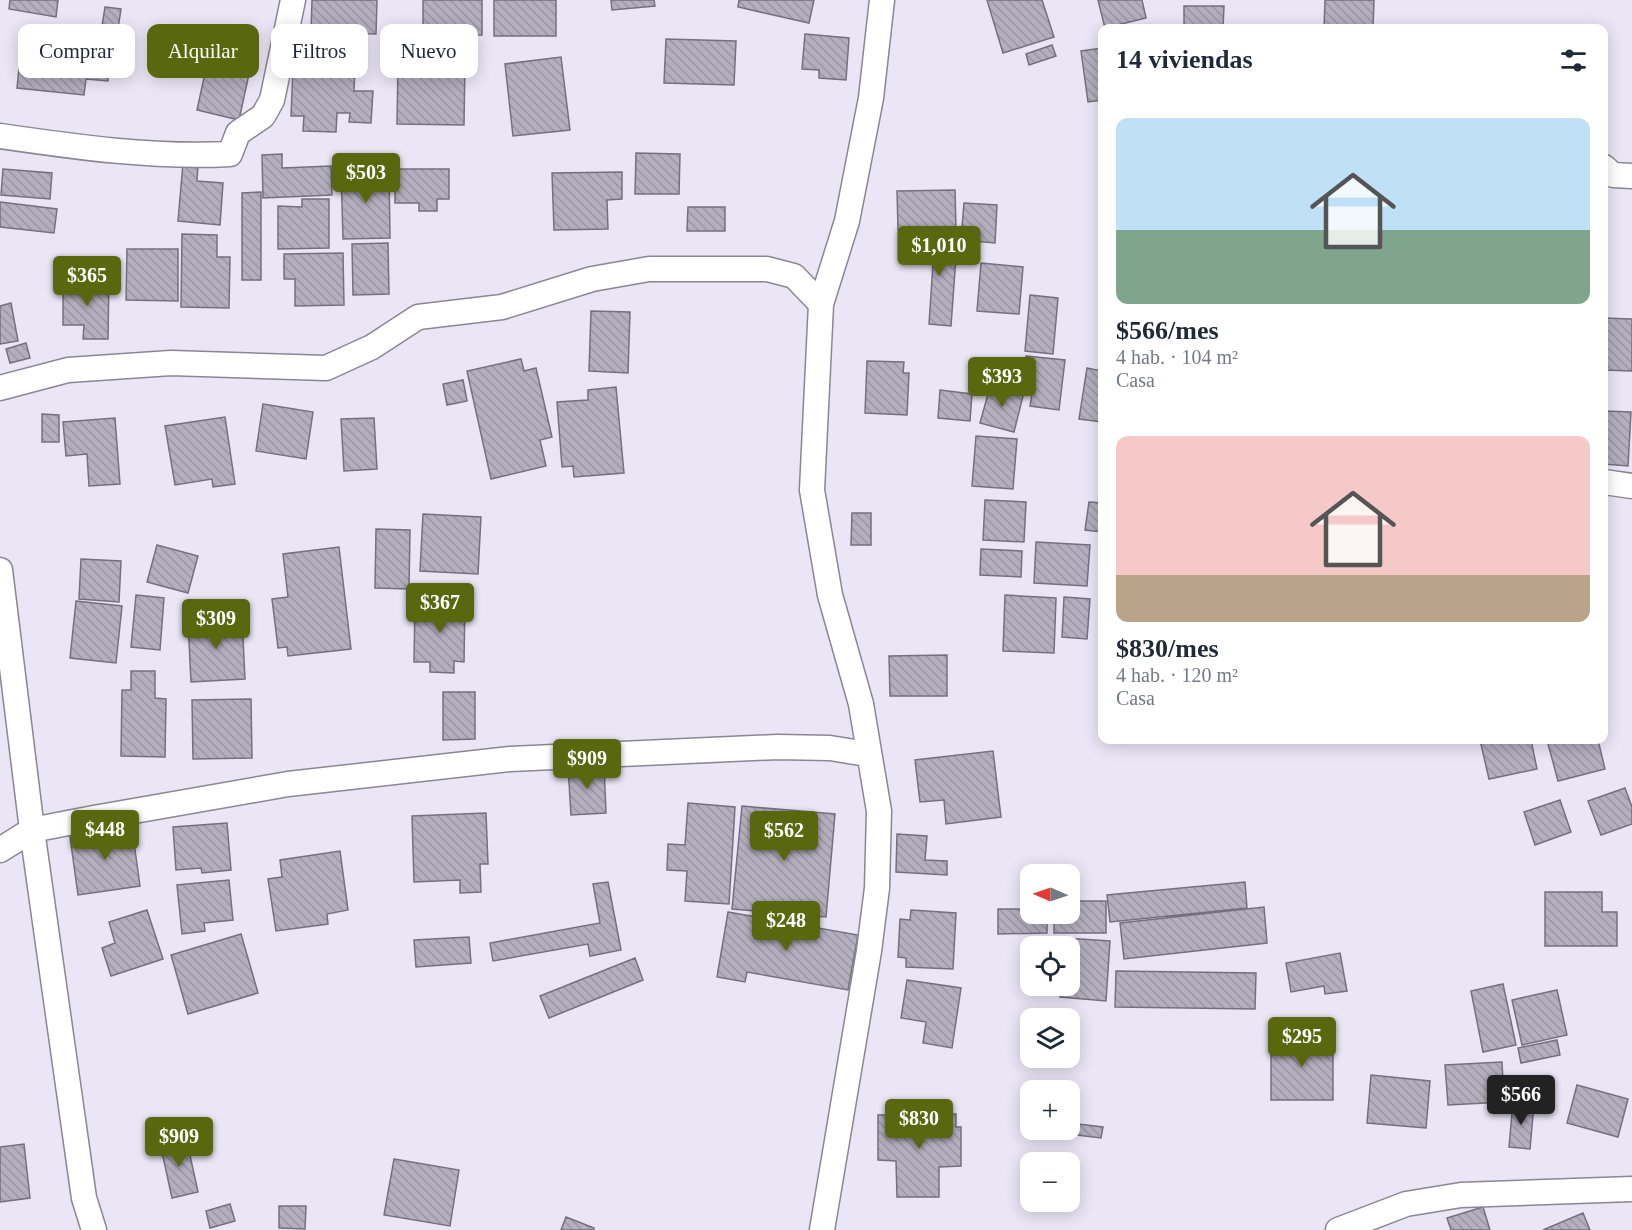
<!DOCTYPE html>
<html lang="es">
<meta charset="utf-8">
<style>
body{margin:0;font-family:Georgia,serif;background:#f6f6f7;color:#1f2937;height:100vh;display:flex;flex-direction:column;font-size:22px;white-space:nowrap}
*{box-sizing:border-box;margin:0}
p{font-size:20px;color:#747a83}
.icon{flex:none;width:33px;height:33px;fill:none;stroke:currentColor;stroke-width:2;stroke-linecap:round;stroke-linejoin:round}
.map{position:relative;flex:1;overflow:hidden}
.drawer{position:absolute;left:1098px;top:24px;width:510px;height:720px;display:flex;flex-direction:column;background:#fff;border-radius:12px;box-shadow:0 3px 15px #0003}
.drawer>*{flex:none}
.hud{position:absolute;left:18px;top:24px;width:570px;height:54px;display:flex;gap:12px}
.needle{width:39px;rotate:272deg}
.buttons{position:absolute;left:1020px;top:864px;display:grid;gap:12px}
.buttons a{display:grid;place-items:center;width:60px;height:60px;border-radius:12px;background:#fff;box-shadow:0 3px 15px #0003;font-size:30px}
.price{position:absolute;translate:-50% -51px;padding:0 14px;border-radius:6px;background:#59680f;color:#fff;font-size:20px;line-height:39px;filter:drop-shadow(0 2px 3px #0008)}
.price::after{content:'';position:absolute;left:50%;top:36px;width:18px;height:14px;margin-left:-9px;background:inherit;clip-path:polygon(0 0,100% 0,50% 100%)}
.price.selected{background:#222;color:#fff}
ul{padding:0;list-style:none}
li{display:grid;align-content:center;gap:12px;height:318px;padding:0 18px}
li span{display:grid;place-items:center;height:186px;border-radius:12px;color:#555}
li>.icon{margin-inline-start:auto}
span .icon{width:108px;height:108px;fill:#fffc;stroke-width:1}
li b{font-size:26px}
h2{display:flex;justify-content:space-between;align-items:center;height:72px;padding:0 18px;font-size:26px}
.chip{padding:0 21px;border-radius:12px;background:#fff;box-shadow:0 3px 15px #0003;font-size:21px;line-height:54px}
.chip.selected{background:#59680f;color:#fff}
.map>svg:first-child{display:block}
.building{fill:url(#building-back-hatch);stroke:#75707e;stroke-width:1.5}
.lines{fill:none;stroke-linecap:round;stroke-linejoin:round}
.street-casing{stroke:#8b8694;stroke-width:27}
.street{stroke:#fff;stroke-width:24}
</style>
<div class="map">
<svg width="1632" height="1230" viewBox="0 0 1632 1230">
<defs>
<pattern id="building-back-hatch" width="6" height="6" patternUnits="userSpaceOnUse" patternTransform="scale(1.5)"><rect width="6" height="6" fill="#b4afbe"/><path d="M-1 5l2 2M0 0l6 6M5-1l2 2" fill="none" stroke="#9a96a3"/></pattern>
</defs>
<rect width="100%" height="100%" fill="#ebe6f6"/>
<path class="building" d="M10,0H58L56,17L9,9Z
M312,0H377L376,34L311,32Z
M423,0H482V35H423Z
M494,0H556V36H494Z
M611,0H654L655,6L612,10Z
M739,0H814L809,23L738,7Z
M987,0H1042L1054,37L1003,53Z
M1098,0H1142L1146,18L1105,28Z
M1325,0H1374L1373,28H1324Z
M1184,6H1224L1223,28H1184Z
M105,7L121,9L116,42L100,39Z
M23,28L94,35L92,50L111,52L108,81L86,79L84,95L17,88Z
M805,34L849,38L846,80L819,78V70L802,69Z
M666,39L736,41L734,85L664,83Z
M1052,45L1056,56L1029,65L1026,54Z
M1102,48V100L1088,102L1081,51Z
M561,57L570,130L513,136L505,64Z
M398,62H465L464,125L397,124Z
M207,64L249,74L239,120L197,110Z
M293,67L355,69L354,91H373L371,123L349,122L350,113H337L336,132L303,131L304,116H291Z
M636,153L680,154L679,194H635Z
M282,154V168L331,166L332,195L263,198L262,155Z
M183,163L198,165L197,181L223,183L220,225L178,221Z
M3,169L52,173L50,199L1,195Z
M395,169H449V199H437V211H419V203H395Z
M389,170L390,238L343,239L341,171Z
M622,172V199L607,200L608,229L554,230L552,173Z
M955,190L956,229L898,230L897,191Z
M261,192V280H242V193Z
M302,199H329V248L278,249V206L302,207Z
M0,202L57,209L54,233L0,227Z
M964,203L997,205L995,243L961,240Z
M688,207H725V231H687Z
M182,234L217,235V257H230L229,308L181,307Z
M914,240L957,243L951,326L929,324L933,264L913,262Z
M388,243L389,294L353,295L352,244Z
M127,249H178V301L126,300Z
M343,253L344,305L295,306V279H284V254Z
M981,263L1023,267L1019,314L977,311Z
M63,280H109L108,339H83L84,325H63Z
M1030,295L1058,298L1053,354L1025,351Z
M11,303L18,341L0,344V306Z
M591,311L630,312L628,373L589,371Z
M1604,318L1632,319V371L1604,370Z
M26,343L30,358L10,363L6,349Z
M1026,356L1065,360L1059,410L1030,406L1033,387H1023Z
M521,359L524,371L536,368L552,437L540,440L546,466L491,479L467,371Z
M867,361L904,362L903,373H909L907,415L865,413Z
M1087,368L1102,371V422L1079,419Z
M463,380L467,401L447,405L443,384Z
M991,383L1024,392L1014,432L980,423Z
M616,387L624,473L574,477L573,466L562,467L557,402L588,400V390Z
M940,390L972,394L970,421L938,418Z
M263,404L313,412L306,459L256,451Z
M1604,411L1631,412L1628,466L1604,464Z
M42,414L59,415V442H42Z
M225,417L235,484L213,487L212,479L175,485L165,426Z
M115,418L120,484L89,486L87,454L66,456L63,422Z
M374,418L377,469L344,471L341,419Z
M976,436L1017,439L1013,489L972,486Z
M985,500L1026,502L1024,542L983,540Z
M1089,502L1102,503V532L1085,530Z
M852,513H871V545H851Z
M423,514L481,517L478,574L420,571Z
M376,529L410,530L409,589L375,588Z
M1036,542L1090,545L1087,586L1034,583Z
M157,545L198,556L188,593L147,582Z
M339,547L351,649L288,656L287,647L278,648L272,599L288,597L283,554Z
M981,549L1022,551L1021,577L980,575Z
M81,559L121,561L119,602L79,599Z
M136,595L164,598L160,650L131,647Z
M1005,595L1056,598L1054,653L1003,651Z
M1064,597L1090,599L1087,639L1062,637Z
M415,600L465,601L464,662L454,661V673L430,672V662H414Z
M76,601L122,606L116,663L70,658Z
M242,618L245,679L191,682L188,621Z
M947,655V696H890L889,656Z
M131,671H155V698L166,699L165,757L121,756L122,690H131Z
M443,692H475V739L443,740Z
M251,699L252,758L193,759L192,700Z
M1480,740H1531L1537,769L1489,779Z
M1547,740H1598L1605,769L1558,781Z
M993,751L1001,817L946,824L944,800L920,802L915,760Z
M604,765L606,813L571,815L568,767Z
M1625,788L1632,807V824L1601,835L1588,801Z
M1560,800L1571,832L1535,845L1524,812Z
M688,803L735,807L729,904L685,901L687,871L667,870L668,844L685,845Z
M742,806L835,814L826,917L732,909Z
M486,813L488,864H480L481,892L460,893V880L414,882L412,816Z
M227,823L231,870L202,873L201,868L176,870L173,827Z
M132,828L140,886L78,895L70,837Z
M897,834L927,836L925,860L947,861V875L896,872Z
M340,851L348,910L327,914L328,924L276,931L268,879L282,877L280,860Z
M229,880L233,920L204,923L205,931L182,934L177,885Z
M608,882L621,950L590,956L588,944L493,961L490,943L600,923L593,884Z
M1245,882L1247,908L1110,922L1107,895Z
M1545,892H1602V912H1617V946H1545Z
M1070,901H1106V933H1054V914H1070Z
M1264,907L1267,943L1124,959L1120,923Z
M998,909H1030V914H1047V933L998,934Z
M147,910L163,959L111,976L102,948L115,943L109,922Z
M911,910L956,913L953,969L906,967V958L898,957L900,919L910,920Z
M728,912L858,935L848,990L747,972L745,982L717,977Z
M241,934L258,993L188,1014L171,955Z
M469,937L471,963L416,967L414,940Z
M1064,938L1110,941L1106,1001L1060,997L1061,986H1070V946H1064Z
M1340,953L1347,991L1325,994L1324,986L1291,992L1286,963Z
M635,958L643,980L549,1018L540,996Z
M1116,971L1256,973L1255,1009L1115,1007Z
M907,980L961,988L952,1048L923,1043L926,1022L901,1018Z
M1503,984L1516,1045L1483,1052L1471,991Z
M1557,990L1567,1035L1522,1045L1512,1000Z
M1271,1035H1333V1100H1271Z
M1557,1040L1560,1055L1521,1063L1518,1048Z
M1502,1062L1504,1102L1448,1105L1445,1065Z
M1371,1075L1430,1081L1426,1128L1367,1123Z
M1577,1085L1628,1099L1618,1137L1567,1123Z
M1513,1102L1534,1104L1530,1149L1509,1147Z
M956,1114V1127H961V1166L939,1167V1197H897L896,1161L878,1160V1115Z
M1078,1124L1103,1127L1101,1138L1077,1135Z
M186,1137L198,1192L172,1198L160,1143Z
M24,1144L30,1198L0,1202V1147Z
M394,1159L459,1170L450,1226L384,1215Z
M230,1204L235,1221L210,1228L206,1211Z
M279,1206H306L305,1229L279,1228Z
M1483,1207L1490,1230H1451L1447,1218Z
M1583,1213L1590,1230H1543Z
M566,1217L594,1228V1230H561Z"/>
<g class="lines">
<g class="street-casing">
<path id="street" d="M0,136C76,147 153,158 230,154L238,133L263,116L272,100L293,0
M1604,167L1613,175L1632,176
M0,388L68,370L171,363L326,368L372,347L418,317L502,307L592,279L649,269H767L794,276L821,304
M1604,482L1632,486
M0,570L32,830L84,1198L94,1230
M0,850L32,830L94,818L288,784L510,759L777,747L830,748L867,754
M822,1230L869,951L877,888L879,811L861,704L830,595L812,490L821,304L847,221L871,98L882,0
M1338,1230L1406,1204L1461,1195L1632,1189"/>
</g>
<use href="#street" class="street"/>
</g>
</svg>
<div class="buttons">
<a><svg class="needle" viewBox="-14 -14 28 28"><path d="M0-13l5 13h-10z" fill="#e53935"/><path d="M0 13l5-13h-10z" fill="#747a83"/></svg></a>
<a><svg class="icon" aria-label="locate" viewBox="0 0 24 24"><circle cx="12" cy="12" r="6"/><path d="M12 2v4M12 18v4M2 12h4M18 12h4"/></svg></a>
<a><svg class="icon" aria-label="layers" viewBox="0 0 24 24"><path d="M12 4l9 5-9 5-9-5zM3 14l9 5 9-5"/></svg></a>
<a>+</a>
<a>−</a>
</div>
<b class="price" style="left:366px;top:204px">$503</b>
<b class="price" style="left:939px;top:277px">$1,010</b>
<b class="price" style="left:87px;top:307px">$365</b>
<b class="price" style="left:1002px;top:408px">$393</b>
<b class="price" style="left:440px;top:634px">$367</b>
<b class="price" style="left:216px;top:650px">$309</b>
<b class="price" style="left:587px;top:790px">$909</b>
<b class="price" style="left:105px;top:861px">$448</b>
<b class="price" style="left:784px;top:862px">$562</b>
<b class="price" style="left:786px;top:952px">$248</b>
<b class="price" style="left:1302px;top:1068px">$295</b>
<b class="price selected" style="left:1521px;top:1126px">$566</b>
<b class="price" style="left:919px;top:1150px">$830</b>
<b class="price" style="left:179px;top:1168px">$909</b>
<div class="hud">
<a class="chip">Comprar</a>
<a class="chip selected">Alquilar</a>
<a class="chip">Filtros</a>
<a class="chip">Nuevo</a>
</div>
<section class="drawer">
<h2>14 viviendas<svg class="icon" aria-label="filters" viewBox="0 0 24 24"><path d="M4 7h16M4 17h16"/><circle cx="9" cy="7" r="2"/><circle cx="15" cy="17" r="2"/></svg></h2>
<ul>
<li><span style="background:linear-gradient(#bfe0f5 60%,#7fa58c 0)"><svg class="icon" aria-label="home" viewBox="0 0 24 24"><path d="M3 11l9-7 9 7M6 9v11h12V9"/></svg></span><div><b>$566/mes</b><p>4 hab. · 104 m²</p><p>Casa</p></div></li>
<li><span style="background:linear-gradient(#f6c9c9 75%,#b9a48a 0)"><svg class="icon" aria-label="home" viewBox="0 0 24 24"><path d="M3 11l9-7 9 7M6 9v11h12V9"/></svg></span><div><b>$830/mes</b><p>4 hab. · 120 m²</p><p>Casa</p></div></li>
</ul>
</section>
</div>
